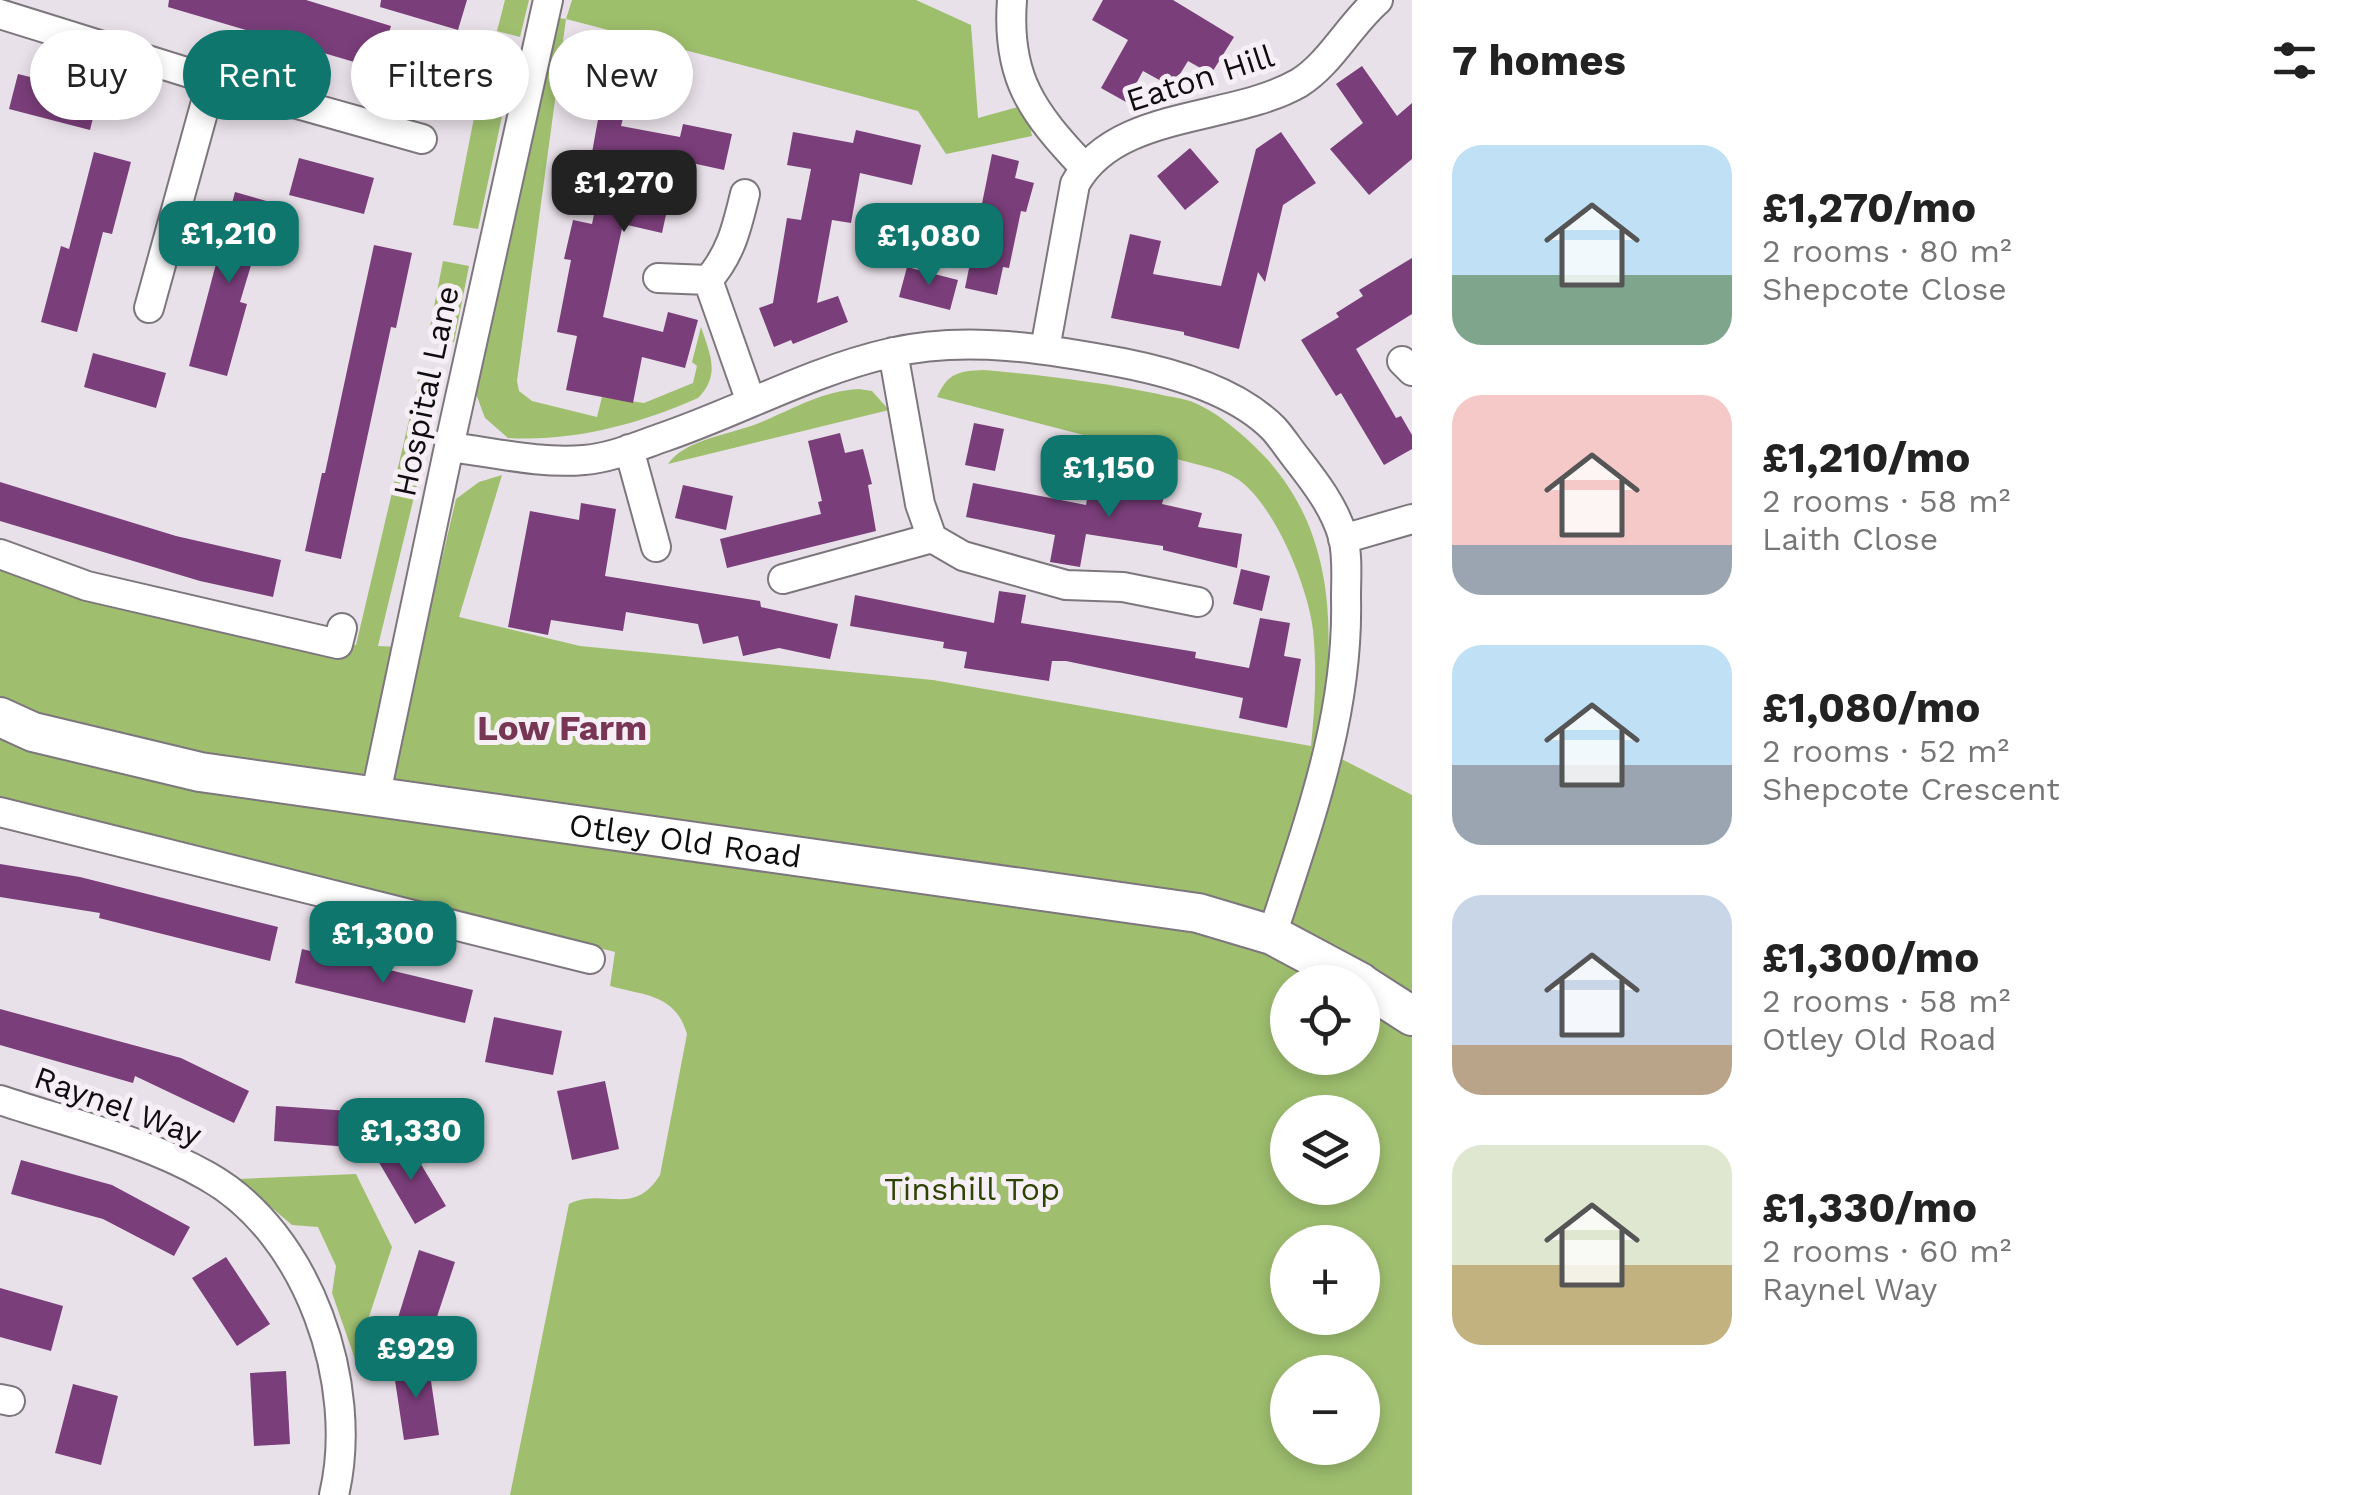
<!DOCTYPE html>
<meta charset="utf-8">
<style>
body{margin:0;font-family:"Work Sans",sans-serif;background:#f6f6f6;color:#222;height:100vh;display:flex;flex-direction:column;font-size:38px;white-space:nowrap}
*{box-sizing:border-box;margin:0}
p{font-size:32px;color:#767676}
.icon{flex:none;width:55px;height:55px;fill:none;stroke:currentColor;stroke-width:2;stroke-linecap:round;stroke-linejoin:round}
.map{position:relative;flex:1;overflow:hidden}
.sheet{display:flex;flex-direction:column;background:#fff;width:950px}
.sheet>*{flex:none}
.banner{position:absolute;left:30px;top:30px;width:950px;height:90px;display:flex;gap:20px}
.tools{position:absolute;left:1270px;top:965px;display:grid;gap:20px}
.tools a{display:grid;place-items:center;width:110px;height:110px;border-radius:50%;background:#fff;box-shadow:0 5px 15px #0003;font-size:50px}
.price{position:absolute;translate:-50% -85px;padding:0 22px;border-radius:20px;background:#0f766e;color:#fff;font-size:32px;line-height:65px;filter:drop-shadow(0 2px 5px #0008)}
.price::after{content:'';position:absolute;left:50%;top:60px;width:30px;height:22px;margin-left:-15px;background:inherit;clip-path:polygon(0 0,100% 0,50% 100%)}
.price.current{background:#222;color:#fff}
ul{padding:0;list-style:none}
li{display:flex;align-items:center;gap:30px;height:250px;padding:0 40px}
li span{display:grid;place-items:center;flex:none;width:280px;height:200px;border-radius:30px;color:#555}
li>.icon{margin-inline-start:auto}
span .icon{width:120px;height:120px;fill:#fffc;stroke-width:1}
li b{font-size:42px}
h2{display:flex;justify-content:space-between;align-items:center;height:120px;padding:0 40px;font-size:42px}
.pill{padding:0 35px;border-radius:45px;background:#fff;box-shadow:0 5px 15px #0003;font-size:35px;line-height:90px}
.pill.current{background:#0f766e;color:#fff}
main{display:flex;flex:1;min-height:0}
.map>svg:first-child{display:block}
.green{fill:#9fbf6f;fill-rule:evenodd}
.forest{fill:#9dbe6b}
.building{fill:#7a3e7a}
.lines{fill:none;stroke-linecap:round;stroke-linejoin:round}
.street-casing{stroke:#7d767d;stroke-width:32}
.secondary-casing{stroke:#7d767d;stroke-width:42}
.street{stroke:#fff;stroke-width:28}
.secondary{stroke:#fff;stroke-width:38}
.labels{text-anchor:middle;stroke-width:10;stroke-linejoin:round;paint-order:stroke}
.street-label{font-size:32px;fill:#0f0d0f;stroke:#f6eff6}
.park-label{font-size:32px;fill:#2f4304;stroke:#f6eff6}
.neighbourhood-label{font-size:35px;font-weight:bold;fill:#783655;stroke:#f6eff6}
</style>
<main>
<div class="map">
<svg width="1412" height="1495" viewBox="0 0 1412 1495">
<rect width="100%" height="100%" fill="#e9e1e9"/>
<path class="green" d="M505,0H529L520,37L497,31Z
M558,18L566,19L517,381L519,391L532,401L597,417L602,397L644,403L693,383L697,366L692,362L701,327C710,354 721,375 698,398C640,424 572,442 508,438L485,418L476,394Z
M487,51L514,60L478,229L453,225Z
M443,261L469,266L454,342L428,337Z
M984,370C1042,375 1101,382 1158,394C1169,397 1184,398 1195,403C1222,415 1247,438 1267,459C1340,540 1335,646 1318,747L1412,795V1495H510L569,1204C606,1187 633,1218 660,1175L687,1034C675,994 646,996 610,986L615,952L70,814L0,801V555L338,644L356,645L420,374L442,381L378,646L421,648L456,499L479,482L502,475L459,617L580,646L933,680L1311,746C1315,707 1317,669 1313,630C1308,587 1275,506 1239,480C1230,474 1221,471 1211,468L937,397C948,373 958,371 984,370ZM1288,982H1362V1058H1288ZM1288,1112H1362V1188H1288ZM1288,1242H1362V1318H1288ZM1288,1372H1362V1448H1288Z
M859,389L872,391L889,410L668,464C685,440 726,435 754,425C790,411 820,391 859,389Z
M356,1174L392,1247L355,1359L332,1293L336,1266L318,1227L292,1225L238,1179Z"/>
<path class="forest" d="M572,0H916L971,25L978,118L1025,105L1032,136L946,154L918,111L566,19Z"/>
<path class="building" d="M169,0H306L391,26L378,69L168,7Z
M381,0H467L458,30L380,7Z
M1103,0H1173L1234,37L1211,74L1188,61L1172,87L1143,71L1126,102L1101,88L1128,40L1092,20Z
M573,57L635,71L621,126L680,137L683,124L732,134L724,170L678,160L662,233L623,224L603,317L663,332L668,312L698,320L685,368L642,357L633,403L566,390L577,336L557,332L571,260L564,259L573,220L592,224L605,161L591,158L601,103L564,95Z
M1362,66L1397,116L1412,103V159L1369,195L1330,149L1363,123L1336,84Z
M18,74L99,94L90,130L9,109Z
M856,130L921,145L912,185L860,173L851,223L832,220L817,303L838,296L848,322L793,344L791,340L774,347L759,308L773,303L787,218L801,220L811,169L787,165L793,132L853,143Z
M1281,132L1316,183L1283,205L1265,282L1258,272L1239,349L1184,335V332L1111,318L1130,234L1161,241L1153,274L1221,286L1256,149Z
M1190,148L1219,182L1185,210L1157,176Z
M94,152L131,162L112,234L103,232L77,332L41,322L61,246L69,249Z
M992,154L1019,161L1015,178L1034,183L1026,212L1021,211L1009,268L1003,267L997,295L965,288Z
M299,158L374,178L364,214L289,195Z
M235,192L270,202L240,302L247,304L227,376L189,366Z
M374,245L412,253L396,328L391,327L341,559L305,551L322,473H325Z
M1412,258V314L1356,349L1396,418L1401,416L1412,435V449L1384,465L1341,393L1336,396L1301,340L1339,317L1336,313L1363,296L1359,290Z
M907,267L958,280L950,310L899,297Z
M93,353L166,373L156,408L84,387Z
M974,423L1004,429L995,471L965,465Z
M840,433L845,453L863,449L872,484L868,485L876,531L727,568L720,539L821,514L818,502L822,501L808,441Z
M1142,463L1171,469L1162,504L1202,513L1198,527L1242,534L1237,568L1163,550V546L1086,534L1080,567L1050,562L1055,535L966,517L973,483L1086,505L1089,487L1135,495Z
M0,482L176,536L281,560L273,597L200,581L0,521Z
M683,485L733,496L726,530L675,518Z
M581,503L616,509L605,576L760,601L761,607L838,624L830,659L779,648L743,656L738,636L703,644L698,624L626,612L623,631L551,620L548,635L508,627L530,511L579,520Z
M1241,569L1270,576L1262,611L1233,604Z
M999,591L1026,595L1021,623L1196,652L1195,658L1249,668L1260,618L1290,623L1284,656L1301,659L1287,728L1239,718L1243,698L1066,661H1052L1049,681L964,668L967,652L943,648L944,642L850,626L855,595L994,623Z
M0,864L80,877L278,927L270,961L99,918L100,913L0,897Z
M302,949L473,990L465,1023L295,983Z
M0,1009L181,1058L249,1091L234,1123L135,1076L133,1083L0,1045Z
M494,1017L562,1031L553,1075L485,1062Z
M605,1081L619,1149L572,1160L557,1091Z
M276,1106L350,1111L348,1147L274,1141Z
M407,1141L446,1206L415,1224L377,1159Z
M21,1160L112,1185L190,1227L174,1256L103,1219L11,1194Z
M419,1250L455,1262L432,1332L397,1321Z
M226,1257L270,1324L237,1346L192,1278Z
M0,1288L63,1306L51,1351L0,1337Z
M428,1361L439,1435L404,1440L393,1367Z
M286,1371L290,1444L254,1446L250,1373Z
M73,1384L118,1396L101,1465L55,1453Z"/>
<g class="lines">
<g class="street-casing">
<path id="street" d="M1012,0C1006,78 1033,113 1084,167
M0,14L212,80L422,139
M658,278L708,280C731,254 737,227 745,194
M708,280L751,402
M149,308L212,80
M1045,349L1075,184C1115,110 1231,122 1299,83C1330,64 1350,24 1378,0
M893,352L920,504L932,538L963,556L1066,585L1123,587L1198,602
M1402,361L1412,371
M449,447C492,452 539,464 584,460C611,458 638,446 664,437C740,411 811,371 890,353C966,335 1049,349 1123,363C1174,373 1237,391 1274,429C1282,438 1289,449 1297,459C1315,482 1335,508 1343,537C1348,556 1346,578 1346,598C1349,716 1308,824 1272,935
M629,449L656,547
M1343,539L1412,519
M0,554L87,586L338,644L342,628
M783,579L932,538
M375,798L449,447L548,0
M0,812L590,959
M0,1100C69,1123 144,1140 207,1176C309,1233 360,1385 334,1495
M0,1399L10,1401"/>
</g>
<g class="secondary-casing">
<g id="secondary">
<path id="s1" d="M0,717L33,732L200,772L1198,913L1272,935L1360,982"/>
<path d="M1362,984L1412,1016"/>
</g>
</g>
<use href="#street" class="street"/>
<use href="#secondary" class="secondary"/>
</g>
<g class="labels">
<g class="street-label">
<text transform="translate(1200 78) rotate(-18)" y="11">Eaton Hill</text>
<text transform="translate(426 391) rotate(-78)" y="11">Hospital Lane</text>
<text dy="11" stroke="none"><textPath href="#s1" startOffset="698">Otley Old Road</textPath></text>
<text transform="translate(118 1106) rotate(20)" y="11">Raynel Way</text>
</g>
<g class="park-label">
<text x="972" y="1200">Tinshill Top</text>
</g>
<g class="neighbourhood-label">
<text x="562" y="740">Low Farm</text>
</g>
</g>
</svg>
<div class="tools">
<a><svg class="icon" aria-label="locate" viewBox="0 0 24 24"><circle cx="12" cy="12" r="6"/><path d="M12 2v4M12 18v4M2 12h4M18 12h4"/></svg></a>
<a><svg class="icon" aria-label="layers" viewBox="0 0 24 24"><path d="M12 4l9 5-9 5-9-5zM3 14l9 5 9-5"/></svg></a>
<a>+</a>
<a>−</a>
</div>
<b class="price current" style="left:624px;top:235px">£1,270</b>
<b class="price" style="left:229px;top:286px">£1,210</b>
<b class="price" style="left:929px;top:288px">£1,080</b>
<b class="price" style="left:1109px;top:520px">£1,150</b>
<b class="price" style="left:383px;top:986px">£1,300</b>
<b class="price" style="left:411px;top:1183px">£1,330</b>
<b class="price" style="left:416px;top:1401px">£929</b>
<div class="banner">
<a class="pill">Buy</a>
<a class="pill current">Rent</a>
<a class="pill">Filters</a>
<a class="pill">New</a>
</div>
</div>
<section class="sheet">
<h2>7 homes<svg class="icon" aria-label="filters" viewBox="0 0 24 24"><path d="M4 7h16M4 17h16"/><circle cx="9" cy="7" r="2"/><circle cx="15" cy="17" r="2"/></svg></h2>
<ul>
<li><span style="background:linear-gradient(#bfe0f5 65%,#7fa58c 0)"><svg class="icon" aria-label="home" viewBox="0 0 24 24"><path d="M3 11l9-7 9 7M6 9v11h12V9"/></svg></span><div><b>£1,270/mo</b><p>2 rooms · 80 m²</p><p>Shepcote Close</p></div></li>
<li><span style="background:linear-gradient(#f6c9c9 75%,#9aa5b1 0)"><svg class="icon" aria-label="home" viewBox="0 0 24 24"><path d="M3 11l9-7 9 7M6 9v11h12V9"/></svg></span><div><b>£1,210/mo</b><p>2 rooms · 58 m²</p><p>Laith Close</p></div></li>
<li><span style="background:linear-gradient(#bfe0f5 60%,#9aa5b1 0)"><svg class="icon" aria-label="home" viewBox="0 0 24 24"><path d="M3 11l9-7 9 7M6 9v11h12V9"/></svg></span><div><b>£1,080/mo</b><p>2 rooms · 52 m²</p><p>Shepcote Crescent</p></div></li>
<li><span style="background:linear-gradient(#c9d6e8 75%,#b9a48a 0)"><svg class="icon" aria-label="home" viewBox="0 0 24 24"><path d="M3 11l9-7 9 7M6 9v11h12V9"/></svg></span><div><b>£1,300/mo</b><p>2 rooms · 58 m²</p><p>Otley Old Road</p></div></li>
<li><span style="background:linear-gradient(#dfe7d0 60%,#c2b280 0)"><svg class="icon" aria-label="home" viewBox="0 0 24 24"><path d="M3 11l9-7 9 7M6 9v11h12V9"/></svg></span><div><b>£1,330/mo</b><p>2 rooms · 60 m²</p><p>Raynel Way</p></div></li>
</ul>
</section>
</main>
